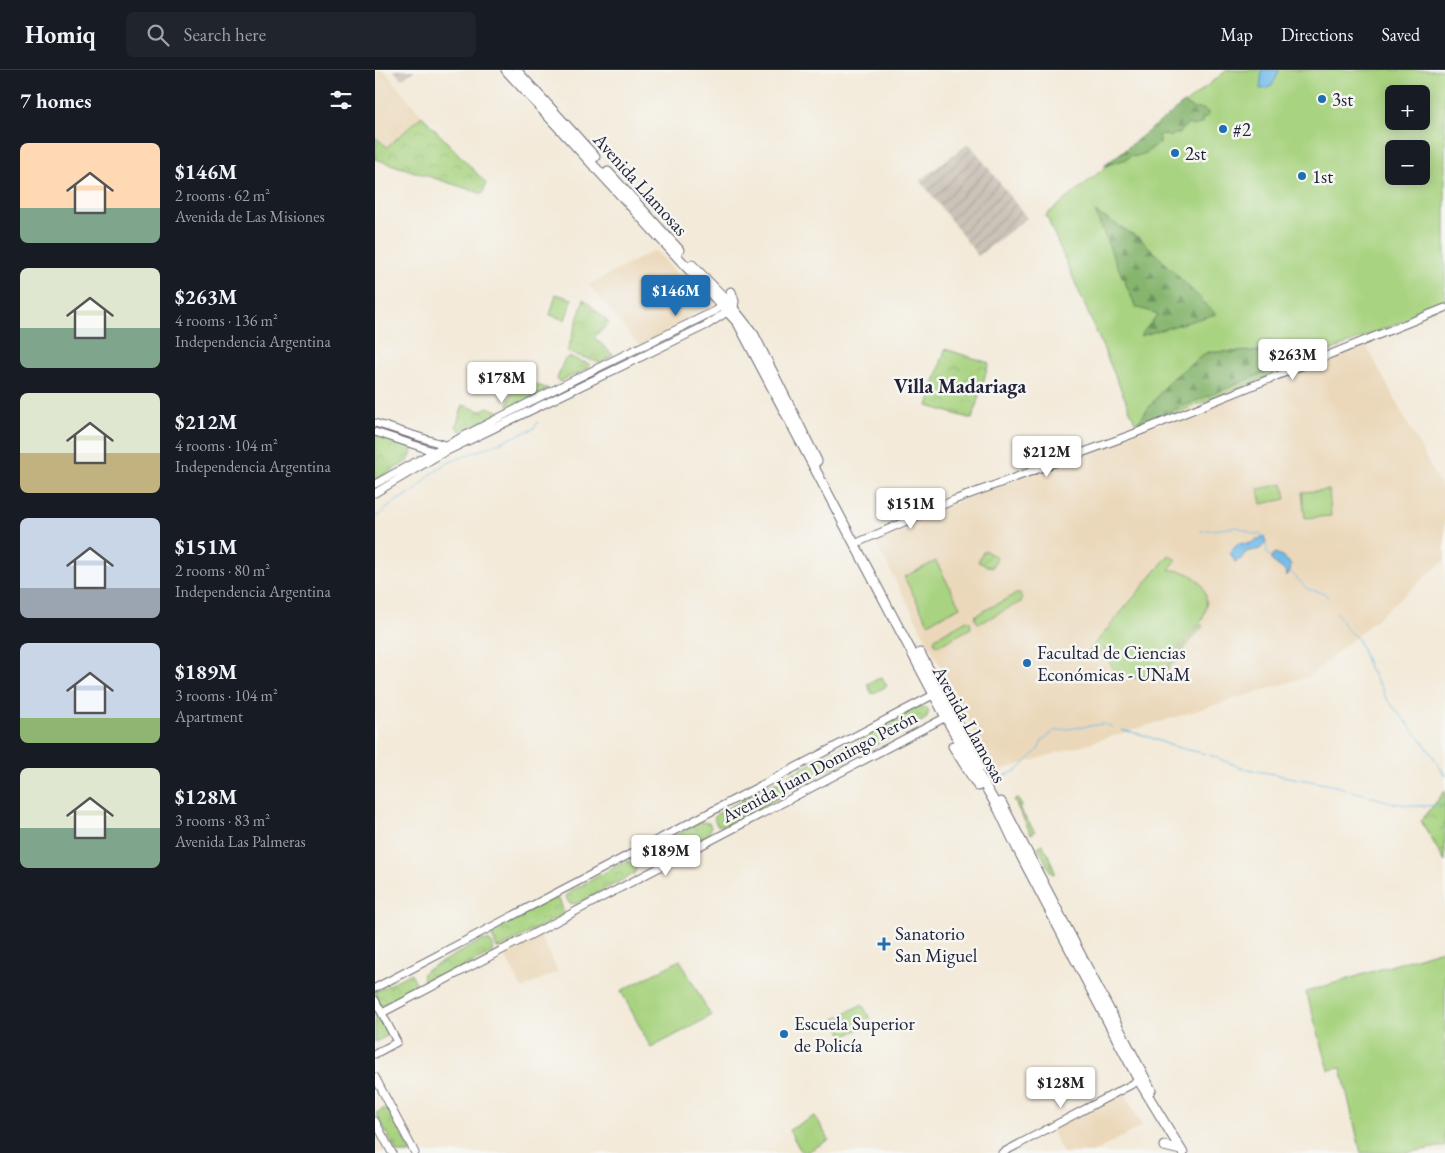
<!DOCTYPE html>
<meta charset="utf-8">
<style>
body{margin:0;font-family:"EB Garamond",serif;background:#20242c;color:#f1f3f6;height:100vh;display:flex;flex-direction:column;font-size:19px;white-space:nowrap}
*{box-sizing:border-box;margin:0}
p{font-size:16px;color:#9ea1a6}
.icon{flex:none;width:28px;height:28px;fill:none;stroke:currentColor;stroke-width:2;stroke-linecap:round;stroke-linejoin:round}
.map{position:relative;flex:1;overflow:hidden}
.side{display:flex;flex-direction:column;background:#171b24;width:375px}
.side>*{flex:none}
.fabs{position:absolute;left:1010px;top:15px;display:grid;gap:10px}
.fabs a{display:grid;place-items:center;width:45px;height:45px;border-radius:8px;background:#171b24;box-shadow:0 2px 12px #0003;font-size:25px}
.price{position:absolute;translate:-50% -42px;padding:0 11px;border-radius:5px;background:#fff;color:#222;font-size:16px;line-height:32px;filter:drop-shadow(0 1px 2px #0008)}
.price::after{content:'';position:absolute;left:50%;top:30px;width:15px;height:11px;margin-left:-8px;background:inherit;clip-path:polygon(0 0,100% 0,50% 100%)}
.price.selected{background:#1f6fb2;color:#fff}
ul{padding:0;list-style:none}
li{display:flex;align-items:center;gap:15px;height:125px;padding:0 20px}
li span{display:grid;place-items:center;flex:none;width:140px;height:100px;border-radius:8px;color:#555}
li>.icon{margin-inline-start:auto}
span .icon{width:60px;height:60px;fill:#fffc;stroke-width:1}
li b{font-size:21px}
h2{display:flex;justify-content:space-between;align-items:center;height:60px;padding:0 20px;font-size:21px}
header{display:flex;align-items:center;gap:30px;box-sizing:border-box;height:70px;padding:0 25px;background:#171b24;border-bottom:1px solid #363941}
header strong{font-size:24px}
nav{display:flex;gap:28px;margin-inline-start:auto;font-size:18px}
.search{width:350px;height:45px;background:#20242c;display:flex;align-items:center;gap:12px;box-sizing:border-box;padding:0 18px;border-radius:8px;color:#9ea1a6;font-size:19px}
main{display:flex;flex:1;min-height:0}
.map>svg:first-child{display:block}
.built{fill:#ebd8ba}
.industrial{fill:url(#industrial-furrows)}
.grass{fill:#a8d380;stroke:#657a5e;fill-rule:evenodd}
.forest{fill:url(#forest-firs);stroke:#546c54}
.park{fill:url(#park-crowns);stroke:#657a5e}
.garden{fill:url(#garden-furrows);stroke:#657a5e}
.water{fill:#6fbbe8;stroke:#486e92}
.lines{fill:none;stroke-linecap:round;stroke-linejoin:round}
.stream{stroke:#6fbbe8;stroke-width:1}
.secondary-casing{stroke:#6b6872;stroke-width:9}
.highway-casing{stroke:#6b6872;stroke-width:11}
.secondary{stroke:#fff;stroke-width:7}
.highway{stroke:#fff;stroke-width:9}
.poi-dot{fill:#1f6fb2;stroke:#f6f6f2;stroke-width:2}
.labels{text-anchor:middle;stroke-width:5;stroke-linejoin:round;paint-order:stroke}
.poi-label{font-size:19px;fill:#22223b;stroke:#f6f6f2;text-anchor:start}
.street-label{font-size:19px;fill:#22223b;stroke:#f6f6f2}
.neighbourhood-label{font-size:20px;font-weight:bold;fill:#22223b;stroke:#f6f6f2}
</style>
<header>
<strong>Homiq</strong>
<div class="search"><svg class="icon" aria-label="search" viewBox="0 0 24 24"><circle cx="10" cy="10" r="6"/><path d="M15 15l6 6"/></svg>Search here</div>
<nav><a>Map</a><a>Directions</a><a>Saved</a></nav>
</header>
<main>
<section class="side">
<h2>7 homes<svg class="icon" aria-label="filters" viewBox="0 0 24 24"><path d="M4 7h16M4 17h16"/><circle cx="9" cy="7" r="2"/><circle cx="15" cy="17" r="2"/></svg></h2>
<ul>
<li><span style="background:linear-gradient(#ffd9b3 65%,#7fa58c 0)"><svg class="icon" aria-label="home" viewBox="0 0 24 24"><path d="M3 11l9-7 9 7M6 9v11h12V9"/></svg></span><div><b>$146M</b><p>2 rooms · 62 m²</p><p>Avenida de Las Misiones</p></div></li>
<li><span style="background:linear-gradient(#dfe7d0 60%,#7fa58c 0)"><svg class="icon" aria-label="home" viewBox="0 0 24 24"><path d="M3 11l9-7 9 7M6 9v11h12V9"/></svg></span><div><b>$263M</b><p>4 rooms · 136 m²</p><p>Independencia Argentina</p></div></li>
<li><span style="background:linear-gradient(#dfe7d0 60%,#c2b280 0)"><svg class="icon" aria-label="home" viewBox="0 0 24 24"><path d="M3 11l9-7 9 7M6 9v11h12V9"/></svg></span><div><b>$212M</b><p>4 rooms · 104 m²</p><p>Independencia Argentina</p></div></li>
<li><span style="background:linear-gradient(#c9d6e8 70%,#9aa5b1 0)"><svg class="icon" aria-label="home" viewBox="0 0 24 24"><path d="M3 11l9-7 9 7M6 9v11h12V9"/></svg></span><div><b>$151M</b><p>2 rooms · 80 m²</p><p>Independencia Argentina</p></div></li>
<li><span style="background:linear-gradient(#c9d6e8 75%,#8fb573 0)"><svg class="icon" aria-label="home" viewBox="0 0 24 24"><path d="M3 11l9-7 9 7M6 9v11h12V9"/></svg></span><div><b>$189M</b><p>3 rooms · 104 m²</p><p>Apartment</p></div></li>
<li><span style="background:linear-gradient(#dfe7d0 60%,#7fa58c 0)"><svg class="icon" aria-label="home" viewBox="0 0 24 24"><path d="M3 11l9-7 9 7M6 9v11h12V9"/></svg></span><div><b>$128M</b><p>3 rooms · 83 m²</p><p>Avenida Las Palmeras</p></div></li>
</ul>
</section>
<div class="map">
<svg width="1070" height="1083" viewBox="0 0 1070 1083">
<defs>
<pattern id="industrial-furrows" width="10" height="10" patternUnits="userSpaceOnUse" patternTransform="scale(1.25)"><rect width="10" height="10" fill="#cbc3b8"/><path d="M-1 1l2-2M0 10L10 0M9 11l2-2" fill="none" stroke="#aea79f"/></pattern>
<pattern id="forest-firs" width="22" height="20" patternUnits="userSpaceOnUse" patternTransform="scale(1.25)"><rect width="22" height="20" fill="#86b56e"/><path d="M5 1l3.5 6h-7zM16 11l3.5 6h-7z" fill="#6d935c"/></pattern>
<pattern id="park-crowns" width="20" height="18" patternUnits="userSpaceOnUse" patternTransform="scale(1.25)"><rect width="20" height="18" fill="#a8d380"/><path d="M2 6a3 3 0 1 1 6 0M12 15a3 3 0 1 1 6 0" fill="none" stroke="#90b570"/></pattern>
<pattern id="garden-furrows" width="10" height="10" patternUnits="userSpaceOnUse" patternTransform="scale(1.25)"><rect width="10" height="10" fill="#a8d380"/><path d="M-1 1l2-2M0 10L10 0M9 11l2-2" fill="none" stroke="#90b570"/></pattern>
</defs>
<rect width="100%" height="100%" fill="#f6f6f2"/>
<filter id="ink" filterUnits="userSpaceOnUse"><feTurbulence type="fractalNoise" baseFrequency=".02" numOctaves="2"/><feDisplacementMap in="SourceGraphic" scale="10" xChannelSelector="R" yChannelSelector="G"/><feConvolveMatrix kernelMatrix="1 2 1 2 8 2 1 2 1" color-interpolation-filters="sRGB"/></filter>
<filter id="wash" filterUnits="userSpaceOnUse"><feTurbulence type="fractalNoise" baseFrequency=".0096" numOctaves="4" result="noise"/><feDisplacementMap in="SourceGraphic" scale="20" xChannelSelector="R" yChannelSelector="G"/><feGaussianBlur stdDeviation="1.12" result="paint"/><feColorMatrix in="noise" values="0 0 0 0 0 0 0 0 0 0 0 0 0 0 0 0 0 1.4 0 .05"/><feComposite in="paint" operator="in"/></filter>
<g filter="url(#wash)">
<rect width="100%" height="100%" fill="#f3ead9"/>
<path class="built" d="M1,0H9L47,46L12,78L0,67Z
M280,180L331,236L265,277L214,215Z
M990,273L1070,424V490L935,606L623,701L601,664L498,468L569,437Z
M165,865L183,901L147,919L129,883Z
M749,1022L767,1056L717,1083H688L676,1060Z"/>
<path class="industrial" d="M18,0H40L27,9Z
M594,73L652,148L603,186L545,110Z"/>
<path class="grass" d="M852,0H1070V234L763,359L671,145ZM1019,24H1046V51H1019ZM1019,79H1046V106H1019Z
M181,224L197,229L190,250L175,245Z
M908,414L911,429L886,434L883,419Z
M954,420L956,446L930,448L927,422Z
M794,485L801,490L794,500C823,499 840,523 827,550L787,598C763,618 735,608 729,578L720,588L713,582Z
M561,491L585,537L553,553L529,507Z
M641,524H645L647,529L646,532L605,553L602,552L600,548L601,545Z
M592,550L595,551L596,558L565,575H561L559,571L560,568Z
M826,554L828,556L793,599L791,597Z
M507,607L512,616L497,624L492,614Z
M642,728L647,736L644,738L660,762L656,764L639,730Z
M667,774L673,784L680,803L677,804L663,777Z
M1070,879V1076L1029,1083H986L966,998L954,1000L931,922Z
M305,890L336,946L276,978L246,921Z
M487,934L497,952L469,967L460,949Z
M440,1046L454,1070L430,1083H427L414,1060Z"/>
<path class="forest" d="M809,33L820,39H828L833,42V45L830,48H827L828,53L819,56L813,54L808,58L805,63L800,64L795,67L788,64L783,66L785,69V72L771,83L759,87L757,85L752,89L729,96Z
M720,142L766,169L841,244L765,266L783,244L761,237L738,186Z
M945,280L760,356L794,311L832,282Z"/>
<path class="park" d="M47,46L111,113L108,124L0,89V67L12,77Z
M209,229L234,253L219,267L238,285L226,293L192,282Z
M570,279L614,293L597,349L553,336Z
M194,287L214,294V298L184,312L182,309L189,290Z
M140,313L155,317L156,313L174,319L135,338L133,335Z
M88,335L106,341L112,337L126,342L86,362L81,356Z
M0,362L36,374L37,383L33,391L0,410Z
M544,636L552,638L554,641L551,649L493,679L486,678L483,673L486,667Z
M475,674L480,676L482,680L479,687L421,717L414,716L411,712L414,705L472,675Z
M400,713L408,714L410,718L407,726L349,756L342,755C339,750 338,748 342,744Z
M1070,721V792L1046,751Z
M326,752L334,753L336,757L333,765L275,794L269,793L266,789L268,783Z
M251,791L259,793L262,797L259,804L201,834L194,833C191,828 190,826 194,822Z
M179,827L185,831L189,842L186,846L125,878H122L117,867V860Z
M107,870L115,871L118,875L117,882L115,884L57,913L50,912C47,907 46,905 50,901Z
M36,903L43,917L6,936L0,922Z
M0,939L14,965L0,972Z
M12,1037L37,1083H22L1,1043Z"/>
<path class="garden" d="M609,480L622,487L617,498L603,492Z"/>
<path class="water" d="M887,0H904C901,10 897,20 885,19Z
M889,466L891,473L885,479L871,482L866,489L860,492L855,482L864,473L874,474Z
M900,483L907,486L916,494L915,501L912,506L910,501L897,491V486Z"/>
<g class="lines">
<path class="stream" d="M0,448L21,431L41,420L54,406L70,394L158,359L163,352
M826,461L863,457L878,464H886L889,468
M891,472L892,484L897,487
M914,500L932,519L950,523L953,528
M962,542L970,558L983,569L995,600L1008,620L1010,627L1049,673L1070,705
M747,660L769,665L797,676L835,685L867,698L961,716L1018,733L1040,736H1050L1064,735L1070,730
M629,706L643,700L663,680L667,671L679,661L728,654L738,657
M1069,760L1070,759"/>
</g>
</g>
<g filter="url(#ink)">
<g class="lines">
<g class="secondary-casing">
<path id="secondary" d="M0,353L73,376
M0,362L61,382
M0,414C111,352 225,296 340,241L351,233
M0,423L66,384L332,255L355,240
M484,472L579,430L758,364L1070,238
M0,918L562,623
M0,930L22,972L0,984
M7,943L573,646
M0,1007L40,1083
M0,1051L17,1083
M627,1083L767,1009"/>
</g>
<g class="highway-casing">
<path id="highway" d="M131,0L363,253L575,655L624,740L643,780L764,1011L808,1083
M141,0L220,87
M233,102L304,180
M317,195L353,232L379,265L442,391
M356,222L359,231L358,238
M545,583L606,697
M578,676L603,716
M626,732L776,1020
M789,1076L806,1080"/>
</g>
<use href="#secondary" class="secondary"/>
<use href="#highway" class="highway"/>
</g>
</g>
<g class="poi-dot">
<circle cx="947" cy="29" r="5"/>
<circle cx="848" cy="59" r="5"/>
<circle cx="800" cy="83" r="5"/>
<circle cx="927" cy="106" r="5"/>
<circle cx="652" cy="593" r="5"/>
<path d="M506.5 866.5h5v5h5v5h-5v5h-5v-5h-5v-5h5z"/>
<circle cx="409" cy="964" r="5"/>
</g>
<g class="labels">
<g class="poi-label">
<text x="957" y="36">3st</text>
<text x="858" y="66">#2</text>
<text x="810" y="90">2st</text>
<text x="937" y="113">1st</text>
<text x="662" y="589">Facultad de Ciencias<tspan x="662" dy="22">Económicas - UNaM</tspan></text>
<text x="520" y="870">Sanatorio<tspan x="520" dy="22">San Miguel</tspan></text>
<text x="419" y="960">Escuela Superior<tspan x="419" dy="22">de Policía</tspan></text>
</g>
<g class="street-label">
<text transform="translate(266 114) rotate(48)" y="7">Avenida Llamosas</text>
<text transform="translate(595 654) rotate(61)" y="7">Avenida Llamosas</text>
<text transform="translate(444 696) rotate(-28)" y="7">Avenida Juan Domingo Perón</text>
</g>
<g class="neighbourhood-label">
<text x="585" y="323">Villa Madariaga</text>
</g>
</g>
</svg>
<div class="fabs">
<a>+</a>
<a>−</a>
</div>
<b class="price selected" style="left:301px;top:247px">$146M</b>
<b class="price" style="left:918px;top:311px">$263M</b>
<b class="price" style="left:127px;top:334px">$178M</b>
<b class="price" style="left:672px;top:408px">$212M</b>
<b class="price" style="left:536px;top:460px">$151M</b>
<b class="price" style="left:291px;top:807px">$189M</b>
<b class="price" style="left:686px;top:1039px">$128M</b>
</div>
</main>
